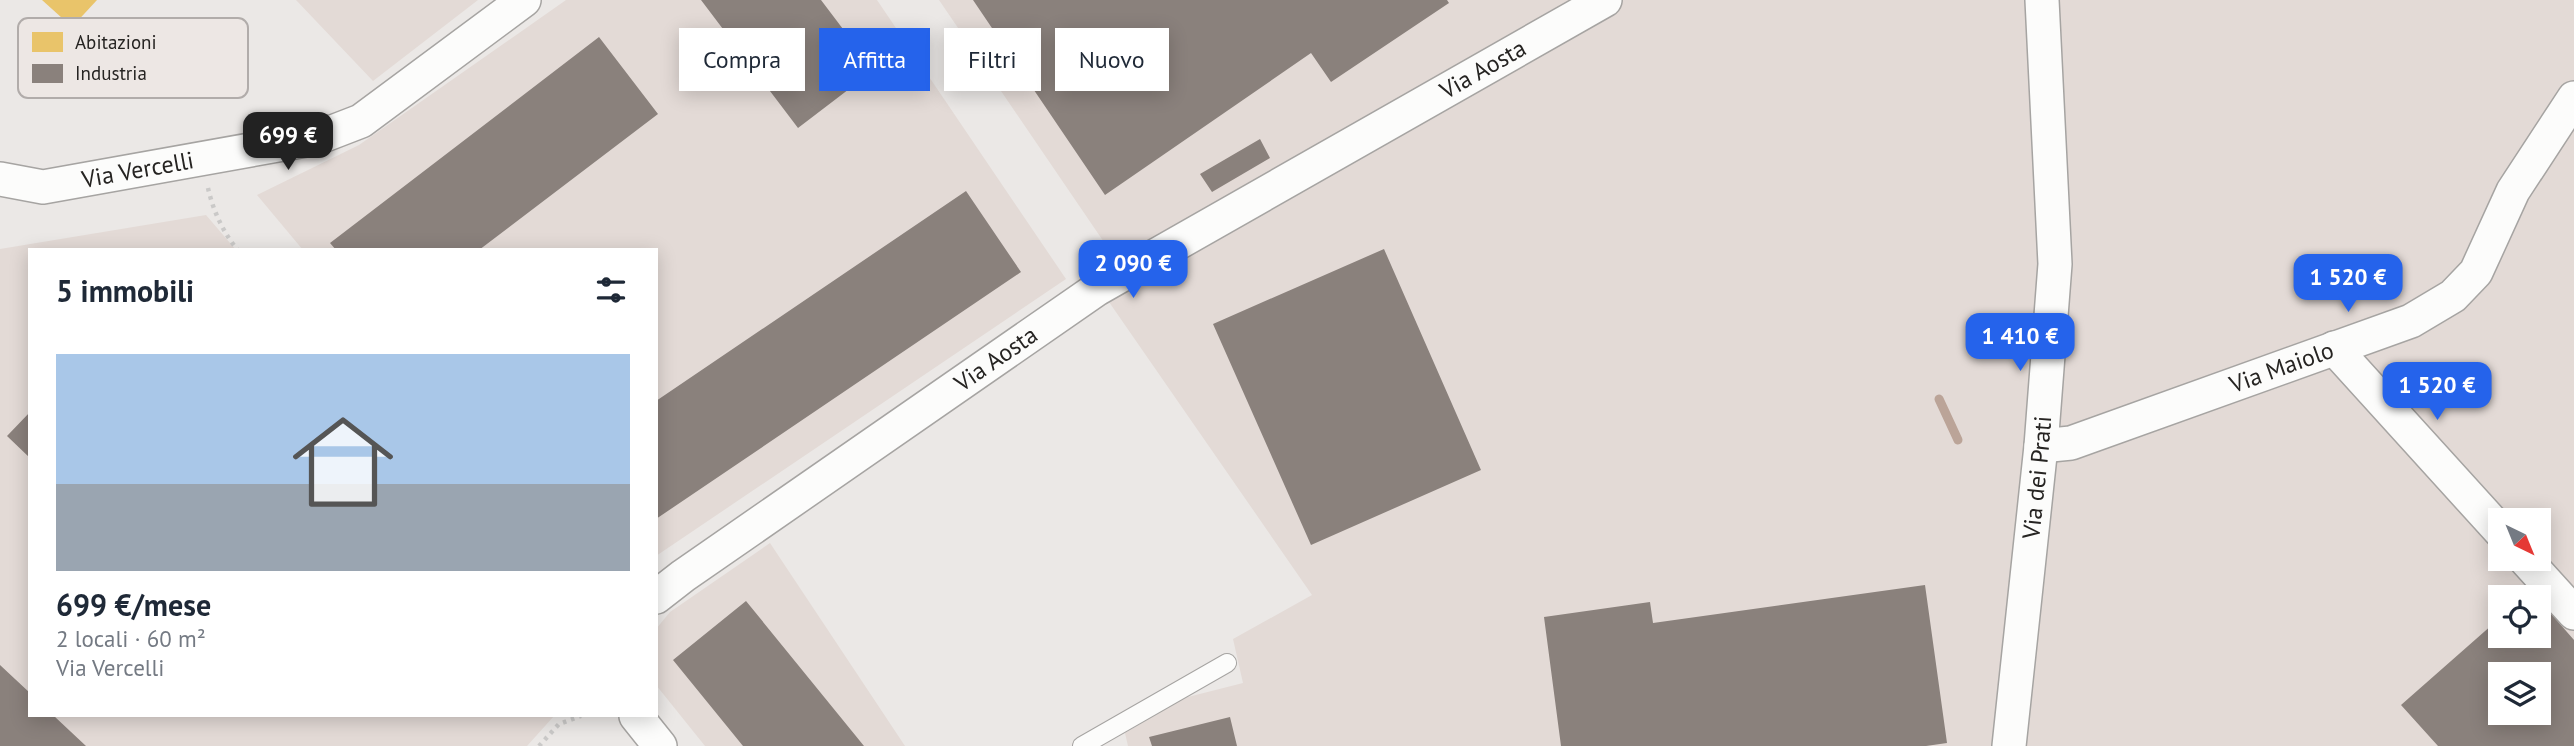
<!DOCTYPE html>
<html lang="it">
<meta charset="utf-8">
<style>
body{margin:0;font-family:"PT Sans",sans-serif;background:#f6f6f7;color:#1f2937;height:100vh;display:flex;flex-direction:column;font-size:26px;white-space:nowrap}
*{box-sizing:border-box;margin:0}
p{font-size:23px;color:#747a83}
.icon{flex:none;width:38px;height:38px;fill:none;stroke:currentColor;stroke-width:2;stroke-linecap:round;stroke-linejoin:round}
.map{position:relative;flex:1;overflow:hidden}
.drawer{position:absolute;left:28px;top:248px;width:630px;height:469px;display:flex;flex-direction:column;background:#fff;border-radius:0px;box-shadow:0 4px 18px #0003}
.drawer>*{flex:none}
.hud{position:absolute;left:679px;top:28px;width:665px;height:63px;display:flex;gap:14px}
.needle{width:46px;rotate:137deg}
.controls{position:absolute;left:2488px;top:508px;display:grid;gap:14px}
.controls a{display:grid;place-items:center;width:63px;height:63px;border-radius:0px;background:#fff;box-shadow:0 4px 18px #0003;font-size:35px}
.price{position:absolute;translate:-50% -60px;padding:0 16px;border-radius:14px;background:#2563eb;color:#fff;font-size:23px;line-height:46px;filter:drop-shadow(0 2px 4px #0008)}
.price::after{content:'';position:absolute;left:50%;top:42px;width:21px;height:16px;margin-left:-10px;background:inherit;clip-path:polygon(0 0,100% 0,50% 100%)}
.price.on{background:#222;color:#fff}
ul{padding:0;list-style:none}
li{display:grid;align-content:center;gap:14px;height:371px;padding:0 28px}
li+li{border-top:2px solid #e0e1e3}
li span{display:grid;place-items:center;height:217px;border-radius:0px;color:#555}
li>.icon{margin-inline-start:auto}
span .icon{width:126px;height:126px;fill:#fffc;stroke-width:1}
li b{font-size:30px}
h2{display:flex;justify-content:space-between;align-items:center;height:84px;padding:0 28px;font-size:30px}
.pill{padding:0 24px;border-radius:0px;background:#fff;box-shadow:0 4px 18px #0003;font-size:24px;line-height:63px}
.pill.on{background:#2563eb;color:#fff}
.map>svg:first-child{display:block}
.built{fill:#e3dad6;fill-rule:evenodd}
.homes{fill:#e9c46a}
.industry{fill:#8a817c;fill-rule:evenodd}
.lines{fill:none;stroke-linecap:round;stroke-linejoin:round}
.stream{stroke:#bba498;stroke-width:9}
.service-casing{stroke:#a6a4a2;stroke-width:20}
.minor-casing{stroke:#a6a4a2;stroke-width:36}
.path{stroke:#cac9c8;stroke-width:4.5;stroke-dasharray:3.5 5;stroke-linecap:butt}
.service{stroke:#fcfcfb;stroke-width:18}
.minor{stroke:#fcfcfb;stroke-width:33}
.labels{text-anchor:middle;stroke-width:7;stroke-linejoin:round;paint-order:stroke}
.street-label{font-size:24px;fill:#262422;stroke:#ede7e4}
.key{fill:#ede7e4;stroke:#b1acaa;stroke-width:2}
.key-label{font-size:19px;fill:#262422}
</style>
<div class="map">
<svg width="2574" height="746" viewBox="0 0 2574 746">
<rect width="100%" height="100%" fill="#ebe8e6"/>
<path class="built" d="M296,0H478L373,81Z
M566,0H877L1066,279L656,556V250H303L257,195L359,145Z
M939,0H2574V746H1128L1125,733L1184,698L1243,683L1233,639L1312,595L1109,302L1110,251ZM2501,520H2539V558H2501ZM2501,597H2539V635H2501ZM2501,674H2539V712H2501Z
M206,215L236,250H30V716H554L527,746H0V249Z
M770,543L905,746H705L656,685V629L670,612Z"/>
<path class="homes" d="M42,0H97L72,27Z"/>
<path class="industry" d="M701,0H821L874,70L798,128Z
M973,0H1447L1449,3L1331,82L1311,53L1105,195Z
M599,37L658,114L479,250H336L330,243Z
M1260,139L1270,158L1212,192L1200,174Z
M966,191L1021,272L656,519V401Z
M1384,249L1481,470L1311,545L1213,324Z
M30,412V458L7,436Z
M1925,585L1947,743L1926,746H1561L1544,617L1650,602L1653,623Z
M2539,600L2574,640V746H2438L2401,705L2501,617V635H2539ZM2501,674H2539V712H2501Z
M746,601L864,746H743L673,660Z
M0,665L30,693V716H54L86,746H0Z
M1230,717L1237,746H1152L1149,737Z"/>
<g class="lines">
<path class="stream" d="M1939,399L1958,440"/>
<g class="service-casing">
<path id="service" d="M1082,746L1227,663"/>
</g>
<g class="minor-casing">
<g id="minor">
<path id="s1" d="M0,179L43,187L317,138L361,121L524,0"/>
<path d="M2334,348L2501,532"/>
<path id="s2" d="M2041,446L2071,443L2411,321L2453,296L2476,272L2513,191L2574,98"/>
<path d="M2524,558L2574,613"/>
<path id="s3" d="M656,597L683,576L1097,289L1605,0"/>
<path d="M636,716L660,746"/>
<path id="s4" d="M2009,746L2041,446L2055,264L2042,0"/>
</g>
</g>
<path class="path" d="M208,188C213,210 223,233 238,250
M539,746L559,724L581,716"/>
<use href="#service" class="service"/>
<use href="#minor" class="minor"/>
</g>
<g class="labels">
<g class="street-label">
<text dy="8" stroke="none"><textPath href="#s3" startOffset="982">Via Aosta</textPath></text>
<text dy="8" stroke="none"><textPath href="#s1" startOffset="140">Via Vercelli</textPath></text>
<text dy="8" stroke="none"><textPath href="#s3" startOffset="415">Via Aosta</textPath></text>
<text dy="8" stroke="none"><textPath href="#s2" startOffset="254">Via Maiolo</textPath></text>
<text dy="8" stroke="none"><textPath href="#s4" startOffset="270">Via dei Prati</textPath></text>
</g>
</g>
<rect x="18" y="18" width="230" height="80" rx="10" class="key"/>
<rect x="32" y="32" width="31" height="20" fill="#e9c46a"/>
<rect x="32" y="64" width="31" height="19" fill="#8a817c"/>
<g class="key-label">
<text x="75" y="49">Abitazioni</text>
<text x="75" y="80">Industria</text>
</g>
</svg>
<div class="controls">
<a><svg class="needle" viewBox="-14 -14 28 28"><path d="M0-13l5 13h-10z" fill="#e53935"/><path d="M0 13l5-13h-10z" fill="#747a83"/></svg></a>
<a><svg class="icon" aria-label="locate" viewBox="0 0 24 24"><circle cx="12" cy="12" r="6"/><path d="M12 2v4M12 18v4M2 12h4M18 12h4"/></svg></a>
<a><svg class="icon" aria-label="layers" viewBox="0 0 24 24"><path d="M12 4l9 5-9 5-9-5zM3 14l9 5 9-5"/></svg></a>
</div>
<b class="price on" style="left:288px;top:172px">699 €</b>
<b class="price" style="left:1133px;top:300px">2 090 €</b>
<b class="price" style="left:2348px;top:314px">1 520 €</b>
<b class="price" style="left:2020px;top:373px">1 410 €</b>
<b class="price" style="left:2437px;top:422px">1 520 €</b>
<div class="hud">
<a class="pill">Compra</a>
<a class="pill on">Affitta</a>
<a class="pill">Filtri</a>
<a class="pill">Nuovo</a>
</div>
<section class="drawer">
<h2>5 immobili<svg class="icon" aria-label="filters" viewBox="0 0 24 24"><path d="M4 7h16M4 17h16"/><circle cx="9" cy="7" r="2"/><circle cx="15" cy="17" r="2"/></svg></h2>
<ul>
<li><span style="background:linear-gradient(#a9c7e8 60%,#9aa5b1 0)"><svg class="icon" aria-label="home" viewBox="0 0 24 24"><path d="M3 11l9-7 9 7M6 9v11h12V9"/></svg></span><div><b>699 €/mese</b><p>2 locali · 60 m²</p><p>Via Vercelli</p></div></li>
</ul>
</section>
</div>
